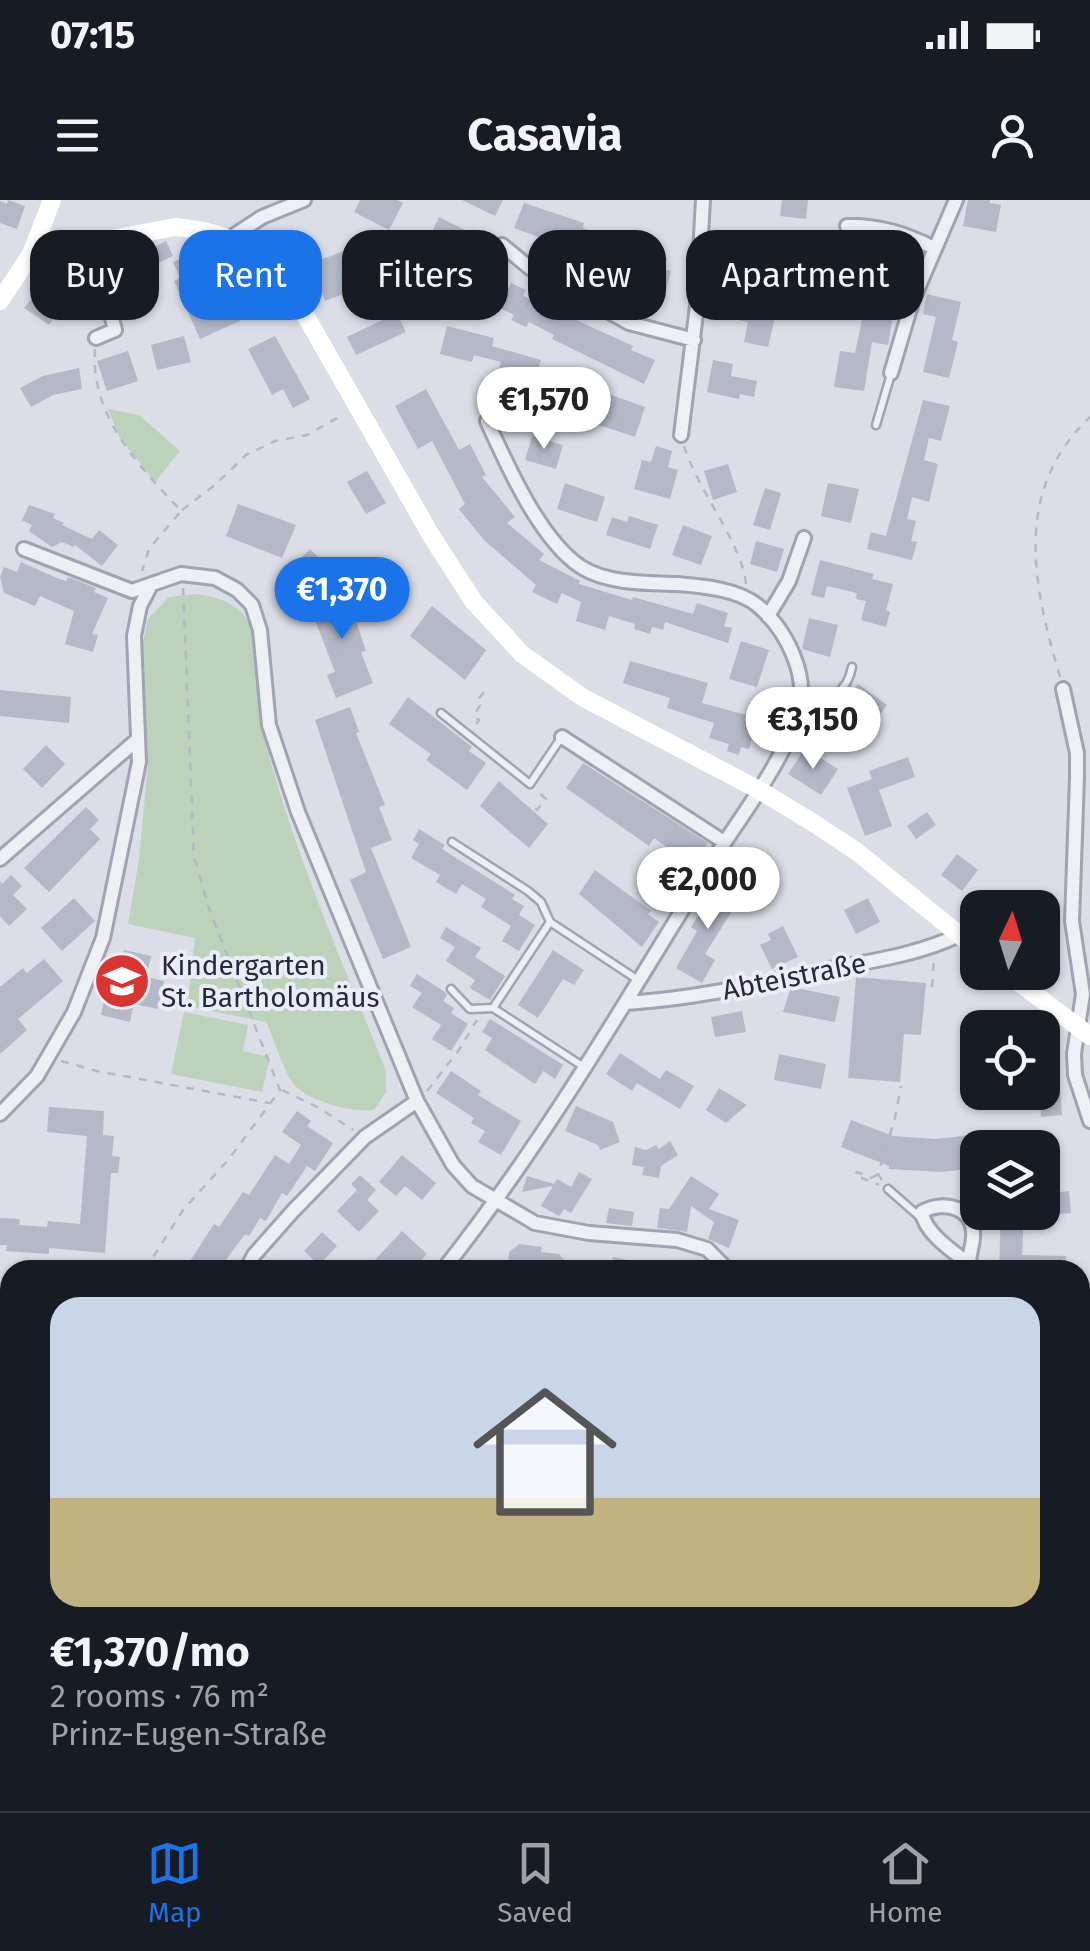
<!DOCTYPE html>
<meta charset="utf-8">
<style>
body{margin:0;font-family:"Fira Sans",sans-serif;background:#20242c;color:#f1f3f6;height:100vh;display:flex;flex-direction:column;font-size:38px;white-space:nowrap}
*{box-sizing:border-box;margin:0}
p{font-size:32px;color:#9ea1a6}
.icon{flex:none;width:55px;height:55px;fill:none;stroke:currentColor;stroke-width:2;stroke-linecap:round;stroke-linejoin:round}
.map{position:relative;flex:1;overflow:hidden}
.sheet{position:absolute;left:0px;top:1060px;width:1090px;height:552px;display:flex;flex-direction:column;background:#171b24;border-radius:30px 30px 0 0;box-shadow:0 2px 8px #0004}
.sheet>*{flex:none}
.top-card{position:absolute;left:30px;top:30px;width:1030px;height:90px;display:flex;gap:20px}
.needle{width:65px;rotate:4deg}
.fabs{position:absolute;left:960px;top:690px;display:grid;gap:20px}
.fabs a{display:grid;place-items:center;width:100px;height:100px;border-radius:20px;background:#171b24;box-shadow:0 2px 8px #0004;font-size:50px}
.price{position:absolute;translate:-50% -85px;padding:0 22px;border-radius:35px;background:#fff;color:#222;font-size:32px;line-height:65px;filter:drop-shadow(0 2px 5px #0008)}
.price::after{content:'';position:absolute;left:50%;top:60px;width:30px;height:22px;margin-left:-15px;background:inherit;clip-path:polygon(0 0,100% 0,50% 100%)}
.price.on{background:#1a73e8;color:#fff}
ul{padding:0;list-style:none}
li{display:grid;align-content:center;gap:20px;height:530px;padding:0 50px}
li span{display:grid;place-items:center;height:310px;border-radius:30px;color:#555}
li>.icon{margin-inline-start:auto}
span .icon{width:180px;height:180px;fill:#fffc;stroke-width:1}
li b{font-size:42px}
.pill{padding:0 35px;border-radius:30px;background:#171b24;box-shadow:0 2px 8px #0004;font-size:35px;line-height:90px}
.pill.on{background:#1a73e8;color:#fff}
.status{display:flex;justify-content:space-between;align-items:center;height:70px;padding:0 50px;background:#171b24;direction:ltr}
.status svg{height:28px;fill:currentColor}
header{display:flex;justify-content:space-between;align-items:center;height:130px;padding:0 50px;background:#171b24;font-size:45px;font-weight:700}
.tabs{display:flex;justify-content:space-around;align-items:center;height:140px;border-top:2px solid #363941;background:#171b24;font-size:28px;color:#9ea1a6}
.tabs a{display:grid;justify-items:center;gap:5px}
.tabs .on{color:#1a73e8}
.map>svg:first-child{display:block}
.green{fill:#bdd2bb}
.building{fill:#b5b8c7}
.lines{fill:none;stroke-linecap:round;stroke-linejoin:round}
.lane-casing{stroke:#a0a3b1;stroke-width:11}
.street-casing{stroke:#a0a3b1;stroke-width:18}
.path{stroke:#b5b8c2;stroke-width:2.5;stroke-dasharray:8 8;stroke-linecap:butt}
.lane{stroke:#eeeff5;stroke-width:6}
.street{stroke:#eeeff5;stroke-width:12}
.secondary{stroke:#fff;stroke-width:18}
.labels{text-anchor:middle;stroke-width:8;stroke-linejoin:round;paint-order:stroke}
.poi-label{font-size:28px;fill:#24293e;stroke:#eaedf5;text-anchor:start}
.street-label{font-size:28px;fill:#24293e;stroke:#eaedf5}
</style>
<div class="status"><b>07:15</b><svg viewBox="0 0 49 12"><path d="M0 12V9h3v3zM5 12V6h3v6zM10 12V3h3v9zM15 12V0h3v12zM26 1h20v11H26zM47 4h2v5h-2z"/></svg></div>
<header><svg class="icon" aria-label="menu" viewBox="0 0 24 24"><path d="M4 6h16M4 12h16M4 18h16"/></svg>Casavia<svg class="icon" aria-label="person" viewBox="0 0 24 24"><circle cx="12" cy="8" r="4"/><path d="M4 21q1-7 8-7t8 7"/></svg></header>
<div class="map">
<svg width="1090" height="1611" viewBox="0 0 1090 1611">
<rect width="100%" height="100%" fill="#dbdde7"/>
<path class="green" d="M108,209L139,215L180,251L155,282L120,238Z
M196,394C223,397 245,407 254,434C265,465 255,502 263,533C292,649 342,760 386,871V892L374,910C351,912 307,902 292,882C281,865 275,841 266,822L187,806L195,738L128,724L139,659L148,564L142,447L148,419L169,397Z
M184,812L248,825L243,851L270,857L262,892L171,874Z
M0,1383H10V1495L0,1503Z
M0,1582L10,1587V1602L44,1603L62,1611H0Z"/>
<path class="building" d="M8,0L25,6L17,29L0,23V1L7,4Z
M360,0H397L403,3L389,30L354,12Z
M462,0H503L495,16Z
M782,0H808L806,19L780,16Z
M968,0H990V3L1001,5L996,32L963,26Z
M524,3L584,23L583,28L640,51L667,58L664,69L671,71L664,98L638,91L641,79L602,63L600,70L586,65L588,61L550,48L552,42L514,28Z
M439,17L465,30L455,50L448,47L445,53L434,48L437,42L429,38Z
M166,41L173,56L146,69L158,95L133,106L114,66Z
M358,46L372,83L325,101L311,63Z
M881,46L917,57L905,86L869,72V75L839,72L842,47L880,52Z
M196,52L221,107L236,100L244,119L200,139L174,81L180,78L173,62Z
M470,63L482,69L480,74L509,88L511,83L526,90L523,96L550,109L553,103L565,109L563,114L633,146L631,150L655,160L644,184L552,139L554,135L529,122L526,127L511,120L514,115L490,103L487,108L469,99L472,93L458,87Z
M92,70L97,101L63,105L49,125L24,108L48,78Z
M717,77L743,83L738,104L776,113L768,147L744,142L748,122L709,115Z
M927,94L961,102L952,140L958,142L949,178L923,172L936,117L923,114Z
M864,110L893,116L888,145L872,142L864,191L834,187L840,151L855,153Z
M397,113L406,132L356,155L347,137Z
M447,126L494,138L492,146L541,160L538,169L645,207L635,237L599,225L601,220L549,203L551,197L496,180L501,162L474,155L472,162L440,154Z
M184,136L191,162L157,170L151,145Z
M275,136L310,199L293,208L283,189L272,195L248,149Z
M128,151L138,181L107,191L97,161Z
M713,160L733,164L731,176L757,181L754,197L740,194L739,199L707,192Z
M79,168L82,189L53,195L31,207L20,188L43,176Z
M426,189L459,250L470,244L486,275L482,277L515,317L507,323L544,354L539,360L580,381L579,384L632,400L633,397L693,414L697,403L728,413L724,426L732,428L728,443L665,422L663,430L652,427L650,434L634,429L635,424L609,416L605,430L576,421L581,402L562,393L557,404L532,392L536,385L484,340L459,309L465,304L432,241L418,249L395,206Z
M923,200L950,206L941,241L929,238L924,260L938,264L929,302L912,297L907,319L916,321L911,341L917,342L912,360L867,349L871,332L886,336Z
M532,236L563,245L556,269L525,260Z
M656,246L672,251L668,267L678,270L670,299L634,289L642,260L651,262Z
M728,264L737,292L713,300L704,271Z
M367,271L386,303L366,314L347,282Z
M565,283L605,297L597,322L557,309Z
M828,283L859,289L851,323L821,316Z
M765,288L781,293L770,330L753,325Z
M238,304L296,325L282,358L226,336Z
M29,305L55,314L53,318L64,323L62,325L92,339L99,330L118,345L102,366L75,345L73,347L62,342L52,347L29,331L32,325L22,320Z
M629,316L658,325L650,349L606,335L612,317L627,322Z
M683,325L712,336L701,365L672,355Z
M756,341L784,349L777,372L750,364Z
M310,349L327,366L300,393L283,376Z
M820,360L874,374L872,379L893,384L886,410L890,412L886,427L861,420L866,401L856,399L857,393L827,386L824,398L811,395Z
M21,362L59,379L66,381L68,377L96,388L94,392L108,398L92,434L98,435L93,452L65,444L74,411L40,396L35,406L4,393L0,377L4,367L17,372Z
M345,387L366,451L361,452L373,483L336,498L327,475L335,472L308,402Z
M432,406L486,450L465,480L410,436Z
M809,418L838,425L830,457L802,449Z
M741,441L769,450L757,487L729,479Z
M630,461L708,483L702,503L758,518L749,549L741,547L739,555L727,551L729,544L709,538L714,523L667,508L670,498L623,483Z
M858,484L887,505L866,533L843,516L850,505L845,501Z
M0,490L71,497L69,523L0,516Z
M408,497L472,547L469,551L486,563L467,590L426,560L431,554L389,524Z
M350,507L359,532L356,533L385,605L379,607L392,640L371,648L411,747L383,759L350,680L366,672L315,520Z
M46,545L65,564L42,588L23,569Z
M805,548L838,569L821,595L788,574Z
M908,557L915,577L879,590L892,626L865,636L847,588L872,579L869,571Z
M583,563L708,643L693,665L654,638L649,646L566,588Z
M499,581L548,624L529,648L480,606Z
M86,607L99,620L90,629L100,639L49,692L24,668Z
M927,612L936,625L916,639L907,626Z
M419,629L445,645L442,649L515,695L512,699L524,706L519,715L535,725L519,751L502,741L511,726L481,707L486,699L462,684L456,694L436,682L440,675L411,658L419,644L413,640Z
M957,654L978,670L962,691L941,675Z
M595,670L651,711L648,714L659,722L642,747L579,694Z
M11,675L22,686L13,695L27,709L9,726L0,716V681L2,684Z
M720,681L742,695L705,754L715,760L702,783L676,768L697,731L691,727Z
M74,698L95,721L62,751L41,728Z
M868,698L880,722L856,734L844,710Z
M783,726L798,757L772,769L760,745L771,740L768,734Z
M446,727L481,748L475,757L505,776L490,800L470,788L475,780L446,761L455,747L440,738Z
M124,750L151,756L146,777L164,781L158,809L134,804L130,822L101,815L107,786L116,788Z
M553,750L584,770L574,785L563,779L538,818L518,805Z
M44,759L63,781L18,819L27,830L0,854V787L23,768L27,773Z
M417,774L445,792L447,795L443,801L454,808L451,813L468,824L451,851L432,839L441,825L412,807L422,793L410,786Z
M856,777L926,783L921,835L904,834L900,882L848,878Z
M791,787L840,797L835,822L783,812Z
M742,811L746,832L715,837L711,817Z
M490,819L563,865L555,879L543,871L535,884L485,850L492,838L482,832Z
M620,853L660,879L666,870L694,886L680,909L637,883L632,891L606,874Z
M779,854L826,864L821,889L774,880Z
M451,871L481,891L478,895L521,921L501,955L478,942L485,931L471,923L474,918L436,893Z
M719,888L747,905L726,923L706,910Z
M1060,888L1062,915L1041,917L1040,892L1042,889Z
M576,906L613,922L620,942L600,950L598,945L565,931Z
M49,907L104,911L103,935L114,936L112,956L120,957L118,973H111L105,1053L49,1048V1054L6,1051L7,1045H0V1018L20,1019L19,1025L47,1027L48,1021L80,1024L87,936L47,932Z
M297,911L311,921L307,926L333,943L315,971L307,966L287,996L282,993L266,1021L260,1018L249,1036L245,1034L220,1068L216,1066L213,1070H206L190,1061L214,1024L219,1027L243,992L249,995L275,955L289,964L301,945L282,932Z
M851,920L893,936L936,939L971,935L975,968L942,972L889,969V966L841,947Z
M670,941L678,955L661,966L659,978L642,975L644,967L632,965L635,947L646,950L656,945L659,949Z
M402,955L436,983L422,1000L405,986L396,996L379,982Z
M579,972L592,979L571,1013L564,1009L559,1016L541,1006L553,986L522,992L527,976L554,984L557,979L571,987Z
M360,975L376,990L367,1000L379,1011L359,1032L337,1011L357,990L351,984Z
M691,976L719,994L709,1009L739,1020L729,1048L708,1039L714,1022L691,1006L687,1032L657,1028L660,1008L669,1009Z
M1069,991L1071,1013L1044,1015L1042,994Z
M609,1008L634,1012L632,1026L606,1023Z
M1001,1012H1024L1022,1055L1066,1056V1070H999Z
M402,1031L427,1054L412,1070H383L374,1061Z
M322,1032L337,1046L319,1065L304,1051Z
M519,1044L542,1047L541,1052L559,1054L565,1061L563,1070H507L509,1052Z
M613,1057L649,1064L648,1070H610Z"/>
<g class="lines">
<g class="lane-casing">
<path id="lane" d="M876,225L891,174
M802,500C828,502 847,494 852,467
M441,513L530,584L561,538
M452,642L528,691L541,702L550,722L638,780
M550,722L493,808L584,867
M451,789L470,809L493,808
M888,989L921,1018"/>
</g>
<g class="street-casing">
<path id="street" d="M847,26C879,25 906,34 934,48
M230,38L262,17L304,0
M502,45L530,68L629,123L694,140
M96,138L115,130L105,90L100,41
M891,173L912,102L956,0
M681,235L697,106L703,0
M24,349L132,391L181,374L215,378L237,390L252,405L260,430L269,525L298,612L417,901L453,965L472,986L535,1023L589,1033L677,1040L707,1049L728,1070
M768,416L789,381L804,338
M1063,489L1077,553V577L1072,721L1083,794L1074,854L1075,875L1090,921
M562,537L724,642
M0,659L138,539
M626,803C693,799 759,784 825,770C871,761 917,755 959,735
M0,914L37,876L74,812L103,738L139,562L134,436L140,406L150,387
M968,1063C952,1051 924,1032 922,1012C944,999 976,1008 973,1038C972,1051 967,1057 970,1070
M246,1070L254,1055L293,1011L365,937L417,901
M443,1070C542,945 623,806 706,671C735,624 782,565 798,514C810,476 786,429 757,405C737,389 702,386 677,384C647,383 608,384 581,367C540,340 507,265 487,221
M1080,1102L1090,1100
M0,1311L10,1309
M1080,1486L1090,1468
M1073,1602L1088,1611
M1038,1611L1040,1602"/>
</g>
<path class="path" d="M95,149C90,216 139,266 181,311L149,349L142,371
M684,246C698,291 742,343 746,384
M182,310L215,285L246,255L275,241L307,235L344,214
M1060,477C1033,385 1012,291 1090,217
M476,524L479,520L474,516L480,505L477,501L484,492
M535,609L537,610L546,599L538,592
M932,787L934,759
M61,861L97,871L269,903
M282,890L319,908L353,930
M427,891L459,850L477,820
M877,975L871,978L857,972L855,975L879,985
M882,980L878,974L895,918L901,886
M145,1070L183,1010L229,959L280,890L209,709L194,656L183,388"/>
<use href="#lane" class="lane"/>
<use href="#street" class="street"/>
<path class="secondary" d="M31,54L175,27C232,32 257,49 292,92L432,337L474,402L522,454L582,497L759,590L812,622L856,651L978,750
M0,101L31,54L52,0
M1005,772L1090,836"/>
</g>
<defs>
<g id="school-disc" transform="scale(2.875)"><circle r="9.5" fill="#da3531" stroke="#eaedf5"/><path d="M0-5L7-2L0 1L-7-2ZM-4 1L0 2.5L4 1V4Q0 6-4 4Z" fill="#fff"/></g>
</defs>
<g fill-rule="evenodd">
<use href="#school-disc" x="122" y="781"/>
</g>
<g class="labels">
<g class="poi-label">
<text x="161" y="775">Kindergarten<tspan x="161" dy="32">St. Bartholomäus</tspan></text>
</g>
<g class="street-label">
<text transform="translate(794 776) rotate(-11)" y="10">Abteistraße</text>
</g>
</g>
</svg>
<div class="fabs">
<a><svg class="needle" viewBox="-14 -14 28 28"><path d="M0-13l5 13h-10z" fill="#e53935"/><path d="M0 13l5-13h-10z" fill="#9ea1a6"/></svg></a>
<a><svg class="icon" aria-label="locate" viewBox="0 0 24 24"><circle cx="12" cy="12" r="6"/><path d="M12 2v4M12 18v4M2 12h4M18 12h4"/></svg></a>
<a><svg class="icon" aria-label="layers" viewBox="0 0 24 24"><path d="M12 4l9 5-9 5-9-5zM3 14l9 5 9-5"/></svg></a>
</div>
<b class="price" style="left:544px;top:252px">€1,570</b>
<b class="price on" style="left:342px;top:442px">€1,370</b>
<b class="price" style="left:813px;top:572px">€3,150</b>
<b class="price" style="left:708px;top:732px">€2,000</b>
<div class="top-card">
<a class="pill">Buy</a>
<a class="pill on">Rent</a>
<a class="pill">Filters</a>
<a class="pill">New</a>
<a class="pill">Apartment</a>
</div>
<section class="sheet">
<ul>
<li><span style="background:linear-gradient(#c9d6e8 65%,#c2b280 0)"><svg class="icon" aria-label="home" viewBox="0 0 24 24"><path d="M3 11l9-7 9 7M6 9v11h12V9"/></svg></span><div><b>€1,370/mo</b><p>2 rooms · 76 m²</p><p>Prinz-Eugen-Straße</p></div></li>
</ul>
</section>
</div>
<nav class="tabs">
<a class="on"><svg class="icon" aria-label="map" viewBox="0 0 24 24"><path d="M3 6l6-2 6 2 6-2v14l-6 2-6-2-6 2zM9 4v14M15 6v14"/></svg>Map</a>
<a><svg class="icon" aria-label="saved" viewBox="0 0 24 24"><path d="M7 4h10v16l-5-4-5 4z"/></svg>Saved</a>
<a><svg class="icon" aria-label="home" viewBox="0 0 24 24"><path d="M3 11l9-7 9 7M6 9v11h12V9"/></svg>Home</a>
</nav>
